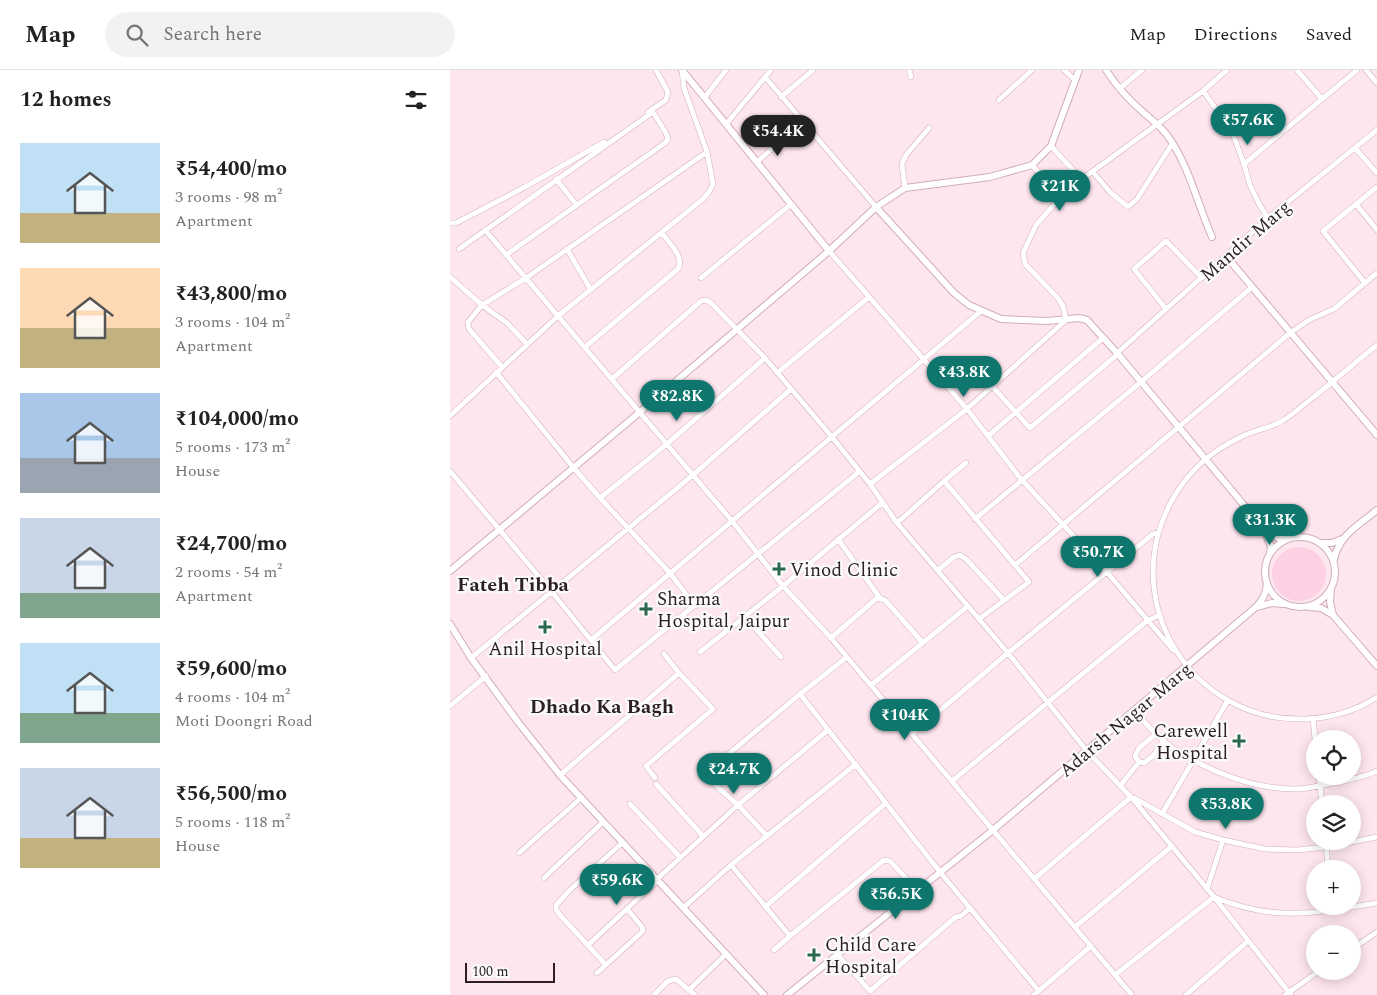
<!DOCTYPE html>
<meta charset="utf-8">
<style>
body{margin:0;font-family:Spectral,serif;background:#f2f2f2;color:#222;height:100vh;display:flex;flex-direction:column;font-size:19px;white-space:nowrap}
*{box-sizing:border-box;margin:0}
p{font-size:16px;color:#767676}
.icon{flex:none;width:28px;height:28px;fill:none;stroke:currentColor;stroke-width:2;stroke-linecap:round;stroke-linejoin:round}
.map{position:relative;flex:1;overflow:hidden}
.details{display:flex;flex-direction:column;background:#fff;width:450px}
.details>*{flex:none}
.tools{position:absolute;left:856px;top:660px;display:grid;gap:10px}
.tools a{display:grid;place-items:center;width:55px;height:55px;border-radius:50%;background:#fff;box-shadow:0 2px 12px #0003;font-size:25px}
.scale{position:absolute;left:15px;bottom:12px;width:90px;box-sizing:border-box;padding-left:5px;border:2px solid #2d1f25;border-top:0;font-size:14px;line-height:18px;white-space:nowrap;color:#2d1f25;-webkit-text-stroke:4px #fafafa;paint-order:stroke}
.price{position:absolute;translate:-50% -42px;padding:0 11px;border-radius:18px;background:#0f766e;color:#fff;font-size:16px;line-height:32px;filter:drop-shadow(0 1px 2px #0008)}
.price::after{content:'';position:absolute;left:50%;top:30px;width:15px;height:11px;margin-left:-8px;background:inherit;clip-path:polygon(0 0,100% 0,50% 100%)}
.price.active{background:#222;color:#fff}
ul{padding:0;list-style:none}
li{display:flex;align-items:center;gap:15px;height:125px;padding:0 20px}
li span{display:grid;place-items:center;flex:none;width:140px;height:100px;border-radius:0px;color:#555}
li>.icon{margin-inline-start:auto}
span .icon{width:60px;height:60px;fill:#fffc;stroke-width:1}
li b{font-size:21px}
h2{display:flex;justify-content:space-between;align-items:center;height:60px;padding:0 20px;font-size:21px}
header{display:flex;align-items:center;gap:30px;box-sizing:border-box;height:70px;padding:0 25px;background:#fff;border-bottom:1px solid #e0e0e0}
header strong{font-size:24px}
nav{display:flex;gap:28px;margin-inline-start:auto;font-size:18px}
.search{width:350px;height:45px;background:#f2f2f2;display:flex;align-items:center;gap:12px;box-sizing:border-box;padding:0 18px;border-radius:28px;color:#767676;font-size:19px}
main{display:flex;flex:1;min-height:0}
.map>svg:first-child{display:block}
.green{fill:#fdd0e3}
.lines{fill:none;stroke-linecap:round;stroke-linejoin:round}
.minor-casing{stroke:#d2acbc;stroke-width:6}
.tertiary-casing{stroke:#d2acbc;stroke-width:8}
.minor{stroke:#fff;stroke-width:5}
.tertiary{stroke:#fff;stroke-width:6}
.poi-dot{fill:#2d6750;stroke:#fafafa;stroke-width:2}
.labels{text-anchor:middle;stroke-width:4.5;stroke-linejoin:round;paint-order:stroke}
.street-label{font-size:19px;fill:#2d1f25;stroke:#fafafa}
.poi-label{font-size:19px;fill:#2d1f25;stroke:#fafafa;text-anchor:start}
.neighbourhood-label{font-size:20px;font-weight:bold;fill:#2d1f25;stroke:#fafafa}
</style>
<header>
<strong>Map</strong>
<div class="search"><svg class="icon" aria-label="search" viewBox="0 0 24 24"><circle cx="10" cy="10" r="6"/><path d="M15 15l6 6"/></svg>Search here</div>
<nav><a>Map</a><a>Directions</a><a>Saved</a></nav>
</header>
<main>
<section class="details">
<h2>12 homes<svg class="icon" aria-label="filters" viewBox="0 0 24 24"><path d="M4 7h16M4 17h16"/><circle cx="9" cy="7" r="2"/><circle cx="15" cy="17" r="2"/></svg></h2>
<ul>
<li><span style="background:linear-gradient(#bfe0f5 70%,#c2b280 0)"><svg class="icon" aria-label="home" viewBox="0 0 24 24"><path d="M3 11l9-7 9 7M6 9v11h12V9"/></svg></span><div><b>₹54,400/mo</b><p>3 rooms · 98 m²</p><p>Apartment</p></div></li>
<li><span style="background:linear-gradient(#ffd9b3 60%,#c2b280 0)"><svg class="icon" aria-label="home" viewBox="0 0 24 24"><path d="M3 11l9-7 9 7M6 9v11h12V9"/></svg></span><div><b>₹43,800/mo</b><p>3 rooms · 104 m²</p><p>Apartment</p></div></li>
<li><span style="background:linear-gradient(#a9c7e8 65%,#9aa5b1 0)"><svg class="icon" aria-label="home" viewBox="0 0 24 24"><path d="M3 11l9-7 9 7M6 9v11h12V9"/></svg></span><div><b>₹104,000/mo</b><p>5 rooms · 173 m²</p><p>House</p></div></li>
<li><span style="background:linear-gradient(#c9d6e8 75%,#7fa58c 0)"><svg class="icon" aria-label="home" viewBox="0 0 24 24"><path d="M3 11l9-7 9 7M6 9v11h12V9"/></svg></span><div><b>₹24,700/mo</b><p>2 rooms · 54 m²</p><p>Apartment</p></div></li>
<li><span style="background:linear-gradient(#bfe0f5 70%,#7fa58c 0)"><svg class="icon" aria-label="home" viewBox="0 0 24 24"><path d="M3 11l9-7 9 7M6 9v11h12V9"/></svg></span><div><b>₹59,600/mo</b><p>4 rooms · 104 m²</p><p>Moti Doongri Road</p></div></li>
<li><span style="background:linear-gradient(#c9d6e8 70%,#c2b280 0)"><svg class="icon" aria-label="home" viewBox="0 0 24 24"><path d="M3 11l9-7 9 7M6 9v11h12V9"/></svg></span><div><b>₹56,500/mo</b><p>5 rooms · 118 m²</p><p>House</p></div></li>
</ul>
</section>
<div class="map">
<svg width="927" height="925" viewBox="0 0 927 925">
<rect width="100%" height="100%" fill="#fee6ef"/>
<path class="green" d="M822 504a27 27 0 1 1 54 0a27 27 0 1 1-54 0Z"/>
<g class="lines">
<g class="minor-casing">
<path id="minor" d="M459,0L461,7
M614,0L625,10
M847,0L872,29
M916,0L927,13
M316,8L426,137
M670,18L692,0
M753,21L781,59L794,94L800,115L809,134L818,148
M255,27L276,0
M331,27L363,0
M549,30L582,0
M198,42L216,30L218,22L206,0
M277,53L321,0
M601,76L632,110
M905,78L927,103
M307,92L336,66
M794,94L907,0
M582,95L604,120L608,130
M643,102L660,122L678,137L687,129L722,74
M106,109L126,134
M455,118L452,94L456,85L479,58
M906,134L927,160
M0,153H6L75,117L154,72
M35,160L282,451L333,516L381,568L682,925
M9,179L203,42L216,63L218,69L215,73L56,185
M117,179L141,220
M379,181L517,339L571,409L656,501L723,580
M0,207L32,235L57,253L77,274
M251,208L340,135
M915,213L873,161L927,117
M716,239L684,199L716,171L752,208
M927,275C906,292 886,309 865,326C854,334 844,344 832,351C820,358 806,360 793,366C762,380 736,403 720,434C668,534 743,653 855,649C880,648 906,641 927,627
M135,277L228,199C235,187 219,173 212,163
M667,283L818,148L927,60
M52,297L19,259L18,252L32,235L76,208L257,82
M46,302L123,397L150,428L220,503L245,536
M327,303L419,227
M162,309L251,231L256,230L261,233L315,288L382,367L420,414L447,453L558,583L637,681L681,727L764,827L841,925
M542,316L580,358L668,284
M0,346L108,246L253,129L259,122L263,114L257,82L234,18L232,0
M538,366L653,268
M0,401L102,522L165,600L409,402
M494,411L516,393
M420,414L517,339L616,250L613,236L607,227L575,194L573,183L586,155L617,120L753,21L777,0
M150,428L217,374L315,288
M525,449L691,312L802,217
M447,453L494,411L501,419L579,512L529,549
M388,469L430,528
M565,495L840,263L859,250L884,239L927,203
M488,500L504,487L510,485L517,490L554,530
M295,547L331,587
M381,568L427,528L435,530L473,573
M141,570L531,241
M250,582L333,516L432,433
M214,584L229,603
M21,588L243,405L341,319
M421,615L518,536
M350,624L490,802L588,920
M0,636L36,606
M684,640C696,654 708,668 723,678C758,701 802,719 845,719C856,719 868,716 879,714C895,711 912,708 927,701
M863,648L865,669
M462,664L558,583L703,464L709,462
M706,664L689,678L685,686L689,692L694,693L703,686L714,670
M110,705L229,603L263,639L196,696L205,708
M869,706L872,734
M502,711L697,551L710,545
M206,714L253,766
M670,716L689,692
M684,728L745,762L773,770L815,779L847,780L876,777L927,767
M180,734L230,787
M712,744L778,630
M317,766L288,735L263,713L260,703L268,693L350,624L397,587
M876,771L878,799
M69,783L131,728
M281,795L340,866L434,790L440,791L467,820
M94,808L153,752
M207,809L288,735L378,660
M584,809L681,727
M757,819L773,770
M315,837L436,733
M233,838L281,795L406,694
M625,857L722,776
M138,875L208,810
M902,879L927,862
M324,880L340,866
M387,884L420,921L501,851L506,847L511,846L520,838
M156,895L110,845L106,839V835L121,819L172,773
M147,903L193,861L192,857L178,840
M665,905L764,827C823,852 866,843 927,833
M204,925L218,911L226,909L239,920
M245,925L239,920L276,884
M584,925L641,876
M736,925L798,871
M835,925L869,901"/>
</g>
<g class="tertiary-casing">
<path id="tertiary" d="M232,0L379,181
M656,0C666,16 680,31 694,43C702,50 711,57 717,65C739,95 747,133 762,167
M426,137L504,223L519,235L551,249L597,251L629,248L637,250L667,283L813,458L821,476L820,484
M776,186L927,365
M816,461L828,468L836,469
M815 502a35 35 0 1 1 70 0a35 35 0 1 1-70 0Z
M871,473H882L892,469
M884,490C888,466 909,455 927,440
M0,501L190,342L379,181L426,137L455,118L540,107L582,95L601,76L629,0
M881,519L880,532L883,545
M807,537L822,533L834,534
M859,537L871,538L883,545L927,596
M0,554L21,588L68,652L110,705L314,925
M337,925L543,760L806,537C813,530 816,524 817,513"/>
</g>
<use href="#minor" class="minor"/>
<use href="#tertiary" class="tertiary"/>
</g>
<g class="poi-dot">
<path d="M326.5 491.5h5v5h5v5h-5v5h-5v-5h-5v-5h5z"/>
<path d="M193.5 531.5h5v5h5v5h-5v5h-5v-5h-5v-5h5z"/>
<path d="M92.5 549.5h5v5h5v5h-5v5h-5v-5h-5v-5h5z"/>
<path d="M786.5 663.5h5v5h5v5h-5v5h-5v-5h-5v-5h5z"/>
<path d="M361.5 877.5h5v5h5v5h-5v5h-5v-5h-5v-5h5z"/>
</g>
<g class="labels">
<g class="street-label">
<text transform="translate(795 170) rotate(-41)" y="7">Mandir Marg</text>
<text transform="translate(675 649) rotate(-40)" y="7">Adarsh Nagar Marg</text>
</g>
<g class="poi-label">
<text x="340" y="506">Vinod Clinic</text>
<text x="207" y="535">Sharma<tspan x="207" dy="22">Hospital, Jaipur</tspan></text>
<text x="95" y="585" text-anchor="middle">Anil Hospital</text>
<text x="778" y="667" text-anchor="end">Carewell<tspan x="778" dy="22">Hospital</tspan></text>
<text x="375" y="881">Child Care<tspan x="375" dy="22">Hospital</tspan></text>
</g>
<g class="neighbourhood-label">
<text x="63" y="521">Fateh Tibba</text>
<text x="152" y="643">Dhado Ka Bagh</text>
</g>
</g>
</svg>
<div class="tools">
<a><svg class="icon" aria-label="locate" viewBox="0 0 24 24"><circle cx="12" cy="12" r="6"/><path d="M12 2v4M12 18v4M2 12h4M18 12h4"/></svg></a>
<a><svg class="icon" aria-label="layers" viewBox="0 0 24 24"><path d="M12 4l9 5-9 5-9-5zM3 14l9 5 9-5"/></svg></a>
<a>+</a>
<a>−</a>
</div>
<div class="scale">100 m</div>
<b class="price" style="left:798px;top:76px">₹57.6K</b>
<b class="price active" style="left:328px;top:87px">₹54.4K</b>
<b class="price" style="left:610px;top:142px">₹21K</b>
<b class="price" style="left:514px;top:328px">₹43.8K</b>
<b class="price" style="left:227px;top:352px">₹82.8K</b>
<b class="price" style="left:820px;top:476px">₹31.3K</b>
<b class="price" style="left:648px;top:508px">₹50.7K</b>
<b class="price" style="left:455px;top:671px">₹104K</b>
<b class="price" style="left:284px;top:725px">₹24.7K</b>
<b class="price" style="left:776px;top:760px">₹53.8K</b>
<b class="price" style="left:167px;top:836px">₹59.6K</b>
<b class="price" style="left:446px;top:850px">₹56.5K</b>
</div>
</main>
